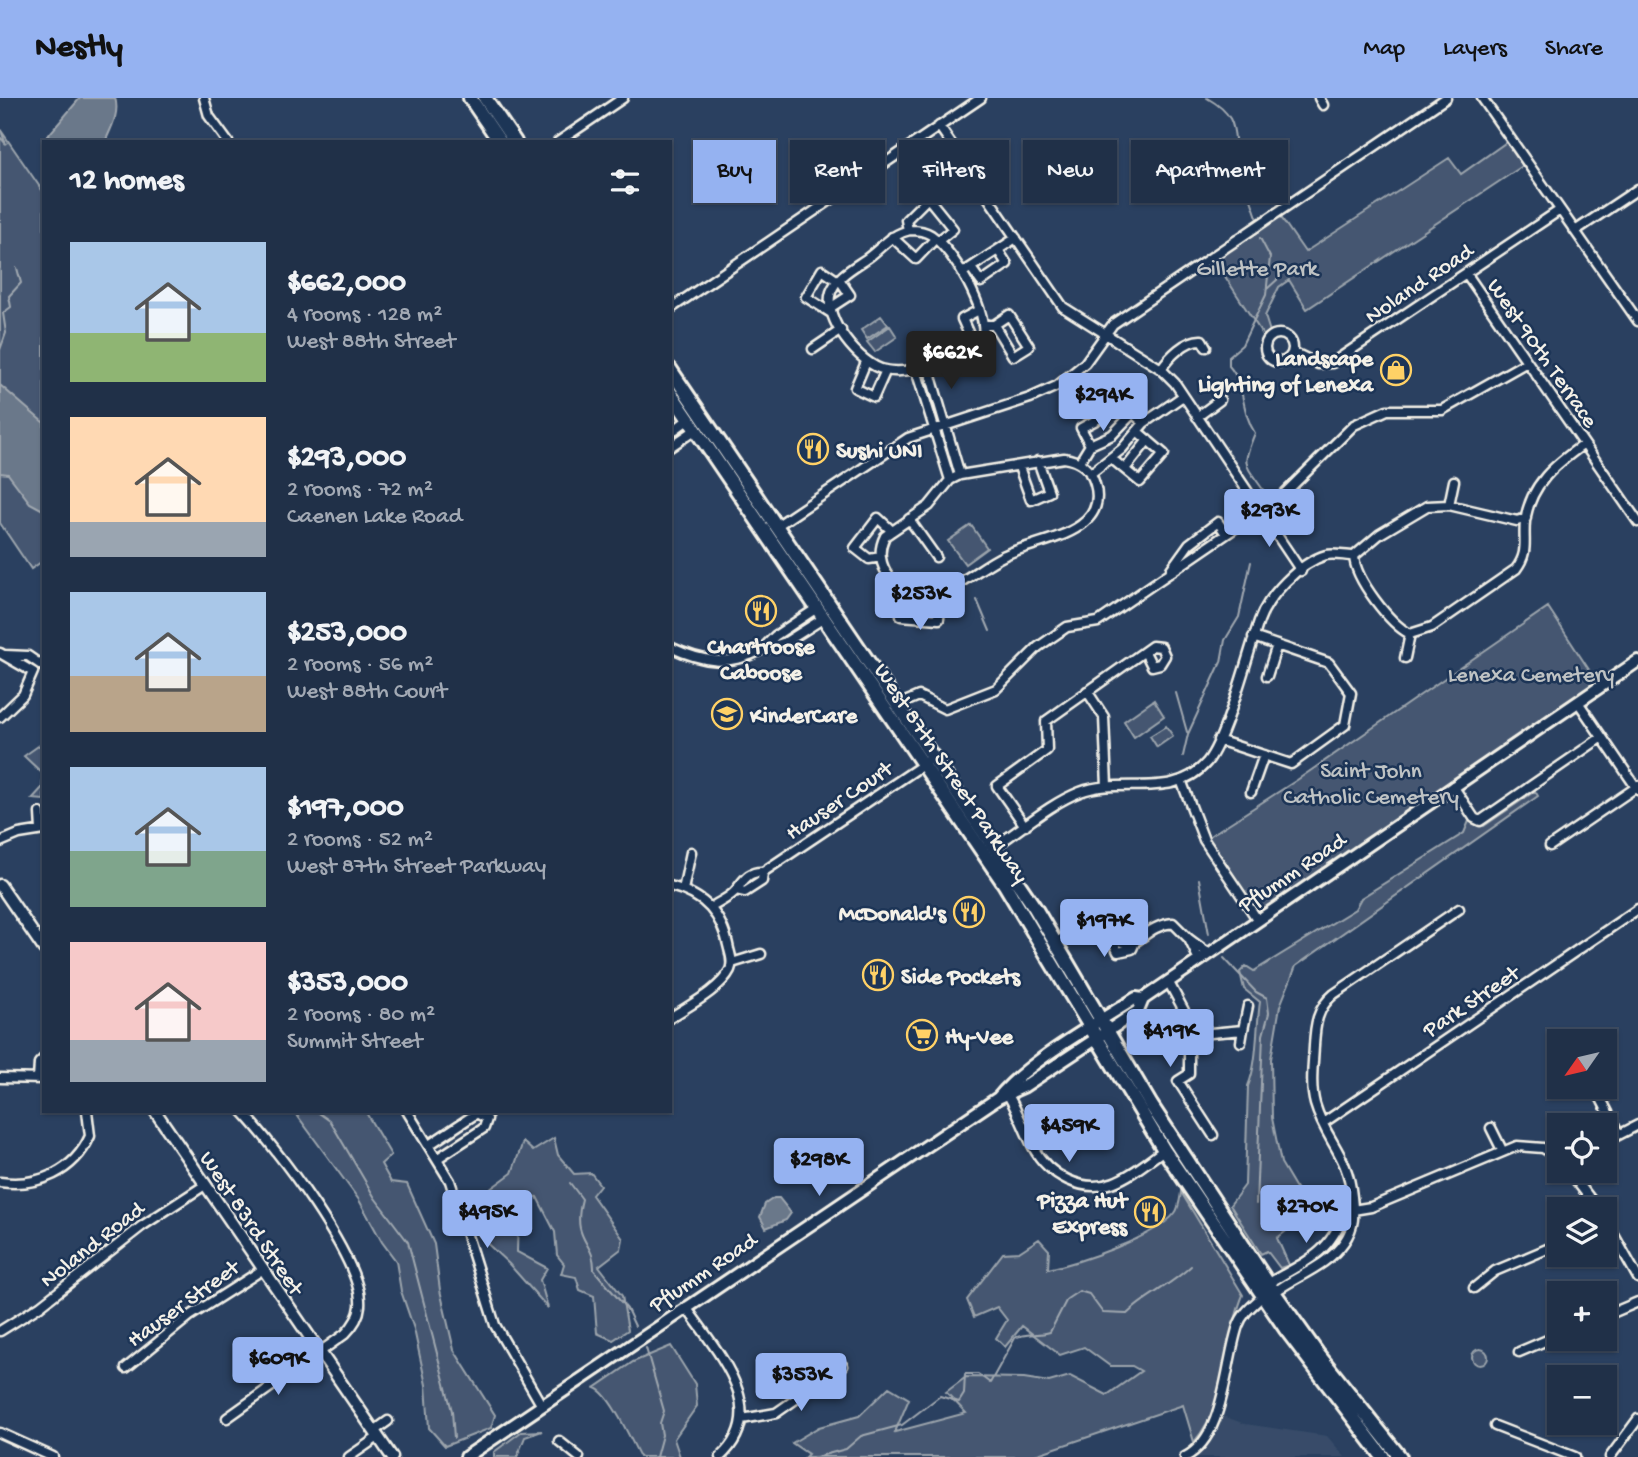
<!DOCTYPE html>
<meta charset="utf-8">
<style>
body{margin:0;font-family:"Gochi Hand",sans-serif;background:#2d3c52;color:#f1f3f6;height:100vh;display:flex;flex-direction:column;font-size:26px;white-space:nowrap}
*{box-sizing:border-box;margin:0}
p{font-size:23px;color:#a2a9b4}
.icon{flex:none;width:38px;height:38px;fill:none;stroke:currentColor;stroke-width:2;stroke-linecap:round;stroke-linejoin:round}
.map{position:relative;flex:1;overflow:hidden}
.side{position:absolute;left:42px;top:42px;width:630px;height:973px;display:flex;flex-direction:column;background:#203048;border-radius:0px;box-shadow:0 2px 5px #0004,0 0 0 2px #3d4b60}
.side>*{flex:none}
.top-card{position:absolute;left:693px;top:42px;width:665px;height:63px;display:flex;gap:14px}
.needle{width:46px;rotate:236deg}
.tools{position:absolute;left:1547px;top:931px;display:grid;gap:14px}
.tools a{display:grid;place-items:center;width:70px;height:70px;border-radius:0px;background:#203048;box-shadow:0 2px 5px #0004,0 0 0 2px #3d4b60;font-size:35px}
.price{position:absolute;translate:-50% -60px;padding:0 16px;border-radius:7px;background:#95b2f1;color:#111;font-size:23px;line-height:46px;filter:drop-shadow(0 2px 4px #0008)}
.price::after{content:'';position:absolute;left:50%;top:42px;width:21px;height:16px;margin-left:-10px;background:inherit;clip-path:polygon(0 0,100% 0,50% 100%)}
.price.on{background:#222;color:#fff}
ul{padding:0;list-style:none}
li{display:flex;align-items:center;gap:21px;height:175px;padding:0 28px}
li span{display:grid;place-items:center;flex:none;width:196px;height:140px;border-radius:0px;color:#555}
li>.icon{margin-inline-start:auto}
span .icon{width:84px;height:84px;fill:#fffc;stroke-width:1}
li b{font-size:30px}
h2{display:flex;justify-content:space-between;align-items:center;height:84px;padding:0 28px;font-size:30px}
.chip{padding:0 24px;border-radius:0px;background:#203048;box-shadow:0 2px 5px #0004,0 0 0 2px #3d4b60;font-size:24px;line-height:63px}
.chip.on{background:#95b2f1;color:#111}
header{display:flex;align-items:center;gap:42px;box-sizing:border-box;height:98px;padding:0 35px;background:#95b2f1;color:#111}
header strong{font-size:33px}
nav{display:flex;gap:38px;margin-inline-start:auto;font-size:24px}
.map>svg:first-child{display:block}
.built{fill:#374c69}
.green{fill:#445771;stroke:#9ca4ac;stroke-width:2}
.water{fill:#6a788a;stroke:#a1a8b0;stroke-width:2}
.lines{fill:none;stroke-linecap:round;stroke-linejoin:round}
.stream{stroke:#a1a8b0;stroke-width:2}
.minor-casing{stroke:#f4f1e8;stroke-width:13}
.tertiary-casing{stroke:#f4f1e8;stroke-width:15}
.secondary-casing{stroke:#f4f1e8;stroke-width:16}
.primary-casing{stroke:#f4f1e8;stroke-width:18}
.minor{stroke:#1d3557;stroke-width:8}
.tertiary{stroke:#1d3557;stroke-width:10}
.secondary{stroke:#1d3557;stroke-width:10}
.primary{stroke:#1d3557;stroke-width:12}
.labels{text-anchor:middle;stroke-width:5;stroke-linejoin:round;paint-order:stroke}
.park-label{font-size:23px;fill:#bfc3c4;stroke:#1d3557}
.street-label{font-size:23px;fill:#f4f1e8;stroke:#1d3557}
.poi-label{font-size:23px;font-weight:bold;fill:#f4f1e8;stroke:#1d3557;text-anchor:start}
</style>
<header>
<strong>Nestly</strong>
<nav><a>Map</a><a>Layers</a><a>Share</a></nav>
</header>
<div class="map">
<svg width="1638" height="1359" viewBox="0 0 1638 1359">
<rect width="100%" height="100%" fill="#2a4060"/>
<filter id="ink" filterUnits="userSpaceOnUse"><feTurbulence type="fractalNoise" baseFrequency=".0143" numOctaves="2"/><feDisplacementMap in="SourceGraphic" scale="14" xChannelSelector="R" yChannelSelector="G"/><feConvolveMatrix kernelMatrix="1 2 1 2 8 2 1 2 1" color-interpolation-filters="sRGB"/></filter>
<g filter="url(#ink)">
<path class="built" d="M1223,1318L1245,1326L1327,1338L1345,1359H1192L1215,1336Z"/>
<path class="green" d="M0,31L44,95V462L31,471L0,425V39L6,46Z
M1508,43L1524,67L1307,211L1289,182L1279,189L1265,218L1270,234L1265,240L1215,163L1280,118L1305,154L1449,60L1461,76Z
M881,218L888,227L867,241L861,232Z
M890,228L897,239L875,254L867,244Z
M971,427L987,450L965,466L948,443Z
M1548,509L1597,584L1262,812L1255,810L1208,739L1297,682Z
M1154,602L1164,618L1134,639L1124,623Z
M1166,628L1173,638L1157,649L1150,638Z
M44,644V702L32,701L42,690L43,676L24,658Z
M1535,693L1538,698L1296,868L1280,908L1271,961L1272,1020L1281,1065L1306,1107L1298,1124L1277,1140L1289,1167L1280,1170L1267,1153L1261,1156L1230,1107L1245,1087L1248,988C1258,964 1256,931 1260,904L1244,891L1240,874L1246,868L1254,873L1355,811L1361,800L1464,735L1469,723L1484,728Z
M294,1013H365L391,1057L381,1066L391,1084L407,1086L434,1146L440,1192L454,1252L495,1317L491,1330L445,1348L429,1330L426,1287L414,1231L401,1193L396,1163L382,1144L359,1102Z
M554,1040L558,1057L574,1076L591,1075L600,1087L592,1097L623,1141L621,1151L599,1168L622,1198L628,1232L613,1242L597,1235L594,1198L580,1192L576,1179L561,1176L564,1166L557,1157L555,1134L537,1099L532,1098L518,1119L517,1154L547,1170L540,1182L548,1210L509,1166L478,1137L470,1106L512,1075L523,1044L533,1053Z
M1181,1094L1243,1197C1224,1242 1228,1305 1194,1344L1183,1307L1029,1359H805L808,1356L792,1345L819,1329L859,1318L889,1289L909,1301L895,1334L966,1315L946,1294L966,1279L1024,1280L1049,1284L1070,1278L1107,1297L1141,1273L1132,1268H1110L1084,1249L1060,1257L1022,1228L1005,1249L996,1240L1007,1222L997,1209L974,1219L967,1202L1003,1155L1019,1154L1039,1141L1049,1152L1048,1171C1078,1165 1156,1139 1175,1115C1179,1110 1180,1101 1181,1094Z
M671,1248L695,1286L697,1308L674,1341L680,1359H640C631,1342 610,1295 595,1290L633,1264Z
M1472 1259a8 8 0 1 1 16 0a8 8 0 1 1-16 0Z
M542,1333L525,1339L517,1359H494V1354L521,1334Z"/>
<path class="water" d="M80,0H115C120,15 111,30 105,44H46V40Z
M0,287L44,325L43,412L30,405L8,376L0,375Z
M774,1100H779L791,1115L786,1122L766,1130L760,1119L765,1106Z"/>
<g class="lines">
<path class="stream" d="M1207,0C1244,21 1230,37 1240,71
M1247,90L1257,119
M1260,140L1270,159L1266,197L1242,247L1229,258V268C1246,287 1240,312 1255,335C1241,369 1244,364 1264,393
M1267,191L1279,180
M0,252L6,235L3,215L11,209L9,198L21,185L17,170
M0,254V263
M977,502L990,533
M1176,595L1187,634
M1183,658L1188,636L1221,564L1225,542L1239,519L1251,464
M1199,781L1209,836
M1224,860L1256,894L1267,900L1269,915L1263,937L1256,1106
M316,1013L330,1023L375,1100L408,1144L452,1313L454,1340
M570,1085L582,1101C571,1145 595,1142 594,1172L627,1211L635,1228
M646,1250L664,1313L660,1325L662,1337L656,1359
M816,1359L846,1351L861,1338L902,1327L940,1298L959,1304L964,1296L965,1276H978L990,1285L1015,1240C1025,1234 1038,1238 1050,1234L1067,1201L1079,1193L1089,1196L1103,1215L1127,1216C1145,1198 1170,1188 1191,1168"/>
<g class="minor-casing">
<path id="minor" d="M204,0L209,18L228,44
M1319,0L1323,7
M1482,0L1638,223
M939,28L1063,209L1161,271L1175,285L1301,473
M558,44L623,0
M908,132L906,122L928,100L953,131L938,143
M910,132C917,132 925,133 931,137C955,154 988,212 983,241C974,258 960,259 943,264C924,269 905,276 885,272C860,267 822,220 831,194C837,178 853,170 866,161C881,151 890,136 910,132Z
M1575,133L1638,91
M892,139L916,161L935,141
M971,170L981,184L1007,166L998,152
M967,172L1016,140
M1466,175L1638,424
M830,210L850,197L839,181
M670,211L981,0
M831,215L806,199L822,172L838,183
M984,227H994L1009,217L1029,248L1013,258L994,227
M1265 250a14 14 0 1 1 28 0a14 14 0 1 1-28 0Z
M813,251L841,232
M976,252L962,221L979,212
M1293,254L1318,266L1332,265L1560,112
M866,264L855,290L874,299L886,272
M928,268L960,377
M1161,271C1169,259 1186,241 1202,242L1206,249
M916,272L950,382
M1197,319L1220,302
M670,335L689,321
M1090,347L1112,337L1133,315
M670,349L695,332
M1064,360C1079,362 1091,371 1095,386C1110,437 1035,442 1005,457C967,474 922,529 886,474C879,462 879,450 885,438L929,408L950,382L960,377Z
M1112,361L1140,384L1164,356L1137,333
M1079,365L1090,347L1081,330L1100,320L1118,302L1144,325
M1019,369L1031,402L1049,394L1038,363
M1125,371L1148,342
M1090,376L1122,351L1144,325L1183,298
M1449,407L1454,383
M909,421L936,459
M775,429L908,340L1030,300L1057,288L1085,265L1113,226L1446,0
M1354,458L1380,436L1427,408L1449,407L1517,423L1526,420
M1354,458C1355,481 1390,526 1410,536
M881,459L869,461L855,450L878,420L892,433
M1171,471L1189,446L1218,424L1226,436
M903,492L901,518L939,521L941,495
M817,510L775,538L761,552L786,544L824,520
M1410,536L1432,529L1516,471C1529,454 1523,443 1525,424C1530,386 1556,366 1584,346
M670,549C702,564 729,569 761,552
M0,555L33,574
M5,557L28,558L44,569
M1405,560L1410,536
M1267,578L1277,547
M1087,593L1104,619L1107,688
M1578,604L1638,692
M898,607L919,598L945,611L996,591L1038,549L1067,529L1098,524L1282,398L1354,327L1387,312H1442L1527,264
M0,619L23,597L33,574
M1218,642L1291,666L1345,627L1351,595L1329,565L1253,539
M1181,682L1204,742L1257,821
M1453,688L1474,720L1480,723L1602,639
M1251,694L1264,657
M40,715L41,732
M1025,728L997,688L1047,652L1046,623L1152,548L1161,549L1165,558L1160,566L1152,568L1145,554
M0,744L19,736L44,732
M1550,748L1638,688
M994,749C1022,731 1049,706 1080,694C1122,678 1174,703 1207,664C1226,641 1248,556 1259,523C1268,498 1299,465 1326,457C1334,455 1345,458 1354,458
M670,788C705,797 722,816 729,851C731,858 733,865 730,872C720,892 688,908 670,920
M683,792L691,754
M736,792L745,794L762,783L763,774
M712,809C719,804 731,799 736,792C744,782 748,773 763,774L927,664
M1111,839L1118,854L1132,851L1135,844
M1189,841L1208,855
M1055,845L1091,822L1099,824C1139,869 1134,829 1173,825L1189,841L1199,862
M732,865L761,856
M1168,883L1189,922V976L1178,983L1213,1037
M1189,937L1243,932L1248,908
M1241,944L1243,932
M0,980L44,981
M38,981L39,965L44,960
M1595,989L1619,1036
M1005,992C1017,1010 1023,1030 1033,1049C1041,1064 1053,1075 1068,1082C1107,1100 1133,1074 1164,1052
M407,1013L450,1083L495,1227L542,1308
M1323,1025L1638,811
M1491,1030L1503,1054
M1605,1044L1638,1027
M429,1047L477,1015L487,1021L484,1030L438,1060
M1569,1073L1598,1111
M0,1084C38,1089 74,1074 90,1038L87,1013
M1353,1112L1371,1109L1517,1048L1543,1050L1559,1061
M1605,1121L1638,1180
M1271,1190L1279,1191C1301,1176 1328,1167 1344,1144C1355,1128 1354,1117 1352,1099C1348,1055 1326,1044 1315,1006C1310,988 1313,967 1314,948C1315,927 1317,910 1334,896L1459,811
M1474,1190L1495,1173L1559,1146
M686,1209C715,1252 773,1311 720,1359
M1605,1218L1638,1204
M0,1233L40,1208L142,1128L205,1087
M1519,1254L1559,1237
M126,1270L190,1218L262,1172
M227,1320L345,1236C353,1228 359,1220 360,1208C364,1163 274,1047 242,1013
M742,1321L776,1315L843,1268
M1495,1328L1575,1359
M374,1333L388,1323
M0,1335L53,1359
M559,1343L579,1359
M349,1359L378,1339
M1185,1359C1225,1339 1225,1266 1238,1228C1245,1207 1267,1201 1274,1182C1324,1154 1328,1153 1352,1101
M1610,1359L1638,1321"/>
</g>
<g class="tertiary-casing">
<path id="tertiary" d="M0,787L44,851
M155,1013L392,1359"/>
</g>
<g class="secondary-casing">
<path id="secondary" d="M1143,901L1638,563
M998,1000L1023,989L1138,913L1143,901
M466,1359L998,1000C1028,963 1095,926 1136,900L1143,901"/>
</g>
<g class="primary-casing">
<path id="primary" d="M470,0L500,44
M485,0L515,44
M670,271L1035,810L1151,1007L1271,1190L1317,1255L1400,1359
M670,294L1005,787L1164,1052L1285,1230L1383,1359"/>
</g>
<use href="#minor" class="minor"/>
<use href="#tertiary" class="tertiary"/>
<use href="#secondary" class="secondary"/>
<use href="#primary" class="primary"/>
</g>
</g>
<defs>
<g id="shop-ring" transform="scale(1.575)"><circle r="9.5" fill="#1d3557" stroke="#ffd166" stroke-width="1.5"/><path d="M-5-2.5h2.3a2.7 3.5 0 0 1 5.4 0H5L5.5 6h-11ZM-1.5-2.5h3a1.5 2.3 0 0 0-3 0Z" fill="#ffd166"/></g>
<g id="restaurant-ring" transform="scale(1.575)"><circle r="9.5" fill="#1d3557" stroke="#ffd166" stroke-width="1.5"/><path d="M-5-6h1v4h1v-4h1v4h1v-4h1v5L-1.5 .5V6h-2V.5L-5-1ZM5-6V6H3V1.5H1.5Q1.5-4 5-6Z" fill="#ffd166"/></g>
<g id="school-ring" transform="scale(1.575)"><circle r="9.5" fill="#1d3557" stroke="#ffd166" stroke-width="1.5"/><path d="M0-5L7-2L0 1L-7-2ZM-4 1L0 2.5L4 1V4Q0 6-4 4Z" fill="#ffd166"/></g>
<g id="supermarket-ring" transform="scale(1.575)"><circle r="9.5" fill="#1d3557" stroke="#ffd166" stroke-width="1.5"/><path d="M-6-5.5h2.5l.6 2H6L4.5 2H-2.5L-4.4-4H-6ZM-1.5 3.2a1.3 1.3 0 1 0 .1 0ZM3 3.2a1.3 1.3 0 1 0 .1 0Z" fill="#ffd166"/></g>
</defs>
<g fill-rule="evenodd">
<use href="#shop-ring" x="1396" y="272"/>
<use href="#restaurant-ring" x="813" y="351"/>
<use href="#restaurant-ring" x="761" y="513"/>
<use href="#school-ring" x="727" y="616"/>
<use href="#restaurant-ring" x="969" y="814"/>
<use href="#restaurant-ring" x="878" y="877"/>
<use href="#supermarket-ring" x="922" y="937"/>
<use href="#restaurant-ring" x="1150" y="1114"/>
</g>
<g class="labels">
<g class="park-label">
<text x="1257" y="177">Gillette Park</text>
<text x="1531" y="583">Lenexa Cemetery</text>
<text x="1371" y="679">Saint John<tspan x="1371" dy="26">Catholic Cemetery</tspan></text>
</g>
<g class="street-label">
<text transform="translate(1418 184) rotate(-34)" y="8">Noland Road</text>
<text transform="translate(1544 254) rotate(55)" y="8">West 90th Terrace</text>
<text transform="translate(953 674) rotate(56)" y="8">West 87th Street Parkway</text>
<text transform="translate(838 701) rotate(-34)" y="8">Hauser Court</text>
<text transform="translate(1291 773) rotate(-34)" y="8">Pflumm Road</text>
<text transform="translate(1470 902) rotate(-34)" y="8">Park Street</text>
<text transform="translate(253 1124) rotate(56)" y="8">West 83rd Street</text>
<text transform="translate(91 1145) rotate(-38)" y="8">Noland Road</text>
<text transform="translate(702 1173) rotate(-34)" y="8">Pflumm Road</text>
<text transform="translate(182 1204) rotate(-36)" y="8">Hauser Street</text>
</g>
<g class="poi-label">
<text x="1373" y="267" text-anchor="end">Landscape<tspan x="1373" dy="26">Lighting of Lenexa</tspan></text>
<text x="836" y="359">Sushi UNI</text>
<text x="761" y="555" text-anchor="middle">Chartroose<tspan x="761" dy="26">Caboose</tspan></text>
<text x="750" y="624">KinderCare</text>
<text x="946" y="822" text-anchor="end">McDonald's</text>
<text x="901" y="885">Side Pockets</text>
<text x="945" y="945">Hy-Vee</text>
<text x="1127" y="1109" text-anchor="end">Pizza Hut<tspan x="1127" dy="26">Express</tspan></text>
</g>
</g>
</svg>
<div class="tools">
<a><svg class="needle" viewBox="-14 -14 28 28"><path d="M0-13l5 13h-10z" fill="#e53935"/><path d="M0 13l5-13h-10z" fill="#a2a9b4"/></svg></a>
<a><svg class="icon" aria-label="locate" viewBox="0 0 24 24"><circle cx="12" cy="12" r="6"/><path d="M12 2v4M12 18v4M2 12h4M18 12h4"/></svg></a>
<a><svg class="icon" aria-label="layers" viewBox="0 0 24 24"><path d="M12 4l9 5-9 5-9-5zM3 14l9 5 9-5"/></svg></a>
<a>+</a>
<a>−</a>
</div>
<b class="price on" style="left:951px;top:293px">$662K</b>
<b class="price" style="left:1103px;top:335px">$294K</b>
<b class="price" style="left:1269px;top:451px">$293K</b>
<b class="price" style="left:920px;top:534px">$253K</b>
<b class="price" style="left:1104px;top:861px">$197K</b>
<b class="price" style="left:1170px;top:971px">$419K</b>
<b class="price" style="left:1069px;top:1066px">$459K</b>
<b class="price" style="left:819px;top:1100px">$298K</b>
<b class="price" style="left:1306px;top:1147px">$270K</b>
<b class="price" style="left:487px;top:1152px">$495K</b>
<b class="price" style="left:278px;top:1299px">$609K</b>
<b class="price" style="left:801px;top:1315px">$353K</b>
<div class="top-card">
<a class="chip on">Buy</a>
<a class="chip">Rent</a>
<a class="chip">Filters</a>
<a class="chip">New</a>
<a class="chip">Apartment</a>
</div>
<section class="side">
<h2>12 homes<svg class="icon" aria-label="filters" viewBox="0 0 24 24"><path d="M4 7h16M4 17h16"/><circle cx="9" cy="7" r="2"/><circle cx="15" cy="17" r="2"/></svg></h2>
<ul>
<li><span style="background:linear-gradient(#a9c7e8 65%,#8fb573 0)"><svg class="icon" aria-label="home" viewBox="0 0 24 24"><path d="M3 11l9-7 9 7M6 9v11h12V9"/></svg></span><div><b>$662,000</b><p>4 rooms · 128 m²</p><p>West 88th Street</p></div></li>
<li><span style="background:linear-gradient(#ffd9b3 75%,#9aa5b1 0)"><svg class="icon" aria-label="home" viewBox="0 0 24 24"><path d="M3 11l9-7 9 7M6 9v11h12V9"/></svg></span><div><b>$293,000</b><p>2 rooms · 72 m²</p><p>Caenen Lake Road</p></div></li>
<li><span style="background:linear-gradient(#a9c7e8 60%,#b9a48a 0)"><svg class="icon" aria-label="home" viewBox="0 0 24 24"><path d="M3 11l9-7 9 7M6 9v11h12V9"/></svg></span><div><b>$253,000</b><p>2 rooms · 56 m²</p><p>West 88th Court</p></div></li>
<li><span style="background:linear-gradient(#a9c7e8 60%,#7fa58c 0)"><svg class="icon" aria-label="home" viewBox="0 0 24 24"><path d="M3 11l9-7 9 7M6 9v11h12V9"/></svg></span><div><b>$197,000</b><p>2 rooms · 52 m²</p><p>West 87th Street Parkway</p></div></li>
<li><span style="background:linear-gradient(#f6c9c9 70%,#9aa5b1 0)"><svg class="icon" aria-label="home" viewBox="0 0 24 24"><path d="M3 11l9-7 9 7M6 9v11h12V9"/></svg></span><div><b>$353,000</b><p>2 rooms · 80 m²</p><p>Summit Street</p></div></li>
</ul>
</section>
</div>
